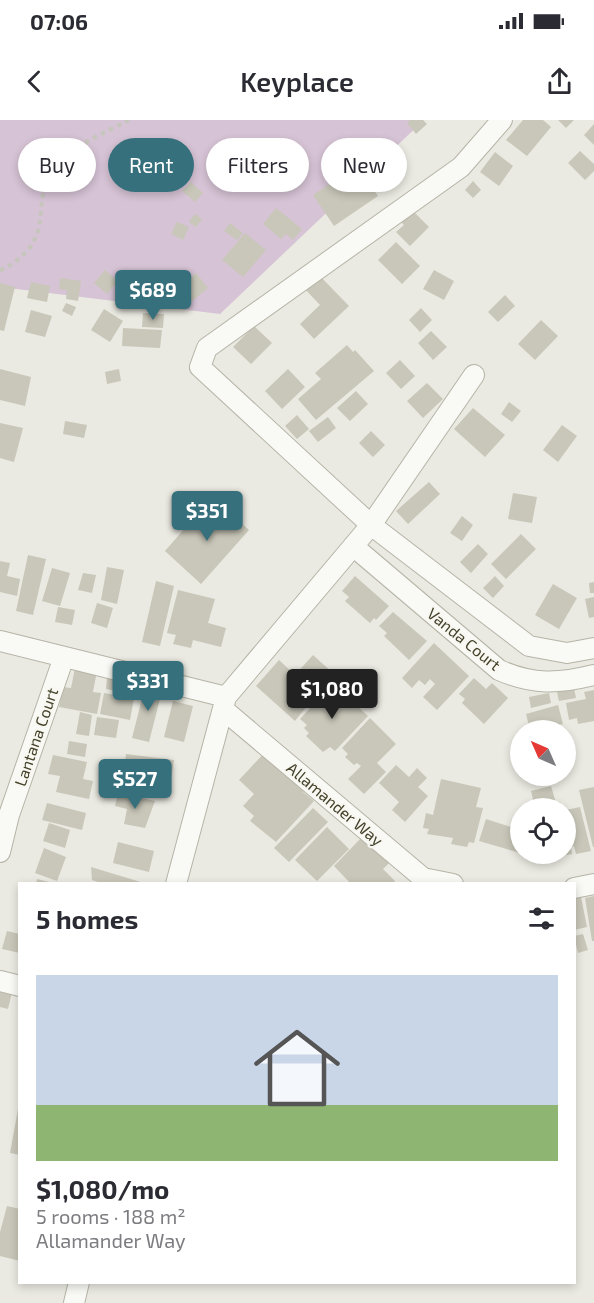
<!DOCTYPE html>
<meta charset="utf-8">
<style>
body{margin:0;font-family:"Exo 2",sans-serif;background:#f2f2f3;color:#2b2b33;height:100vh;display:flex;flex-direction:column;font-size:22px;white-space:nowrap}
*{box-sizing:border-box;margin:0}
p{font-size:20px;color:#7c7c81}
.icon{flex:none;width:33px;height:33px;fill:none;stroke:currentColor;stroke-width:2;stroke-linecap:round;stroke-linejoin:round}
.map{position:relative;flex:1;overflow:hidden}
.details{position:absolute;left:18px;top:762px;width:558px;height:402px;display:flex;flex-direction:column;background:#fff;border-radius:0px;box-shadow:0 3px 9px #0003}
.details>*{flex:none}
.top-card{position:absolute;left:18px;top:18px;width:558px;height:54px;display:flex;gap:12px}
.needle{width:39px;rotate:315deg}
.controls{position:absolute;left:510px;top:600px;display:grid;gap:12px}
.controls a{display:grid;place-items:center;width:66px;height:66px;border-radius:50%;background:#fff;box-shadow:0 3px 9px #0003;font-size:30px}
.price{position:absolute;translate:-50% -51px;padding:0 14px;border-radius:6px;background:#35707c;color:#fff;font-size:20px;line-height:39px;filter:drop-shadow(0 2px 3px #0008)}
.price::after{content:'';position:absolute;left:50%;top:36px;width:18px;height:14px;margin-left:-9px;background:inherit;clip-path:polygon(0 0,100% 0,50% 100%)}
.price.active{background:#222;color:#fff}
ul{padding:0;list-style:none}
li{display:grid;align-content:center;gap:12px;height:318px;padding:0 18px}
li span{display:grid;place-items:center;height:186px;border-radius:0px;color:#555}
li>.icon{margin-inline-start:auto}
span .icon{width:108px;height:108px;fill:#fffc;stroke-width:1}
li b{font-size:26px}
h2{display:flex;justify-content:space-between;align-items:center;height:72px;padding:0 18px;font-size:26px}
.tag{padding:0 21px;border-radius:27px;background:#fff;box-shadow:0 3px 9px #0003;font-size:21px;line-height:54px}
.tag.active{background:#35707c;color:#fff}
.status{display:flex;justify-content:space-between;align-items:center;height:42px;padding:0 30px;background:#fff;direction:ltr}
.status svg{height:16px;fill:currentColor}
header{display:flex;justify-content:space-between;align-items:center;height:78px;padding:0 18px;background:#fff;font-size:27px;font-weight:600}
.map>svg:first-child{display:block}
.green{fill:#d6c3d5}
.building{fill:#c9c7b9}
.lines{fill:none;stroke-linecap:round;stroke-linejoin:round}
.minor-casing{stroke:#b6b4a7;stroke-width:22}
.path{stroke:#c6c6bc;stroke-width:4;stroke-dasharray:4.5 4.5;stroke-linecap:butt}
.minor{stroke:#f9f9f5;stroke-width:20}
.labels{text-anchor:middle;stroke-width:4.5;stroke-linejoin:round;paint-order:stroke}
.street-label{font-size:16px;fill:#444229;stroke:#f8f7f2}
</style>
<div class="status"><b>07:06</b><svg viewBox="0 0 49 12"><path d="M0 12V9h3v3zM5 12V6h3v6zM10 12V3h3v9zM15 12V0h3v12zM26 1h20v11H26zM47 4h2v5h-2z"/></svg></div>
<header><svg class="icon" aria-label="back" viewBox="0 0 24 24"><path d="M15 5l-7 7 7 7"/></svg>Keyplace<svg class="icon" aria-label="share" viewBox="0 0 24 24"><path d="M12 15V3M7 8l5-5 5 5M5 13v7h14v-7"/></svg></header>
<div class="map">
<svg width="594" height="1183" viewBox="0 0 594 1183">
<rect width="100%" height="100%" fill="#ebeae2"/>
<path class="green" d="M0,0H424L220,194L0,167Z"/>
<path class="building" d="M410,0H423L427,4L416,14L407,3Z
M523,0H543L551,7L527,36L506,20Z
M558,0H574L566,8Z
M594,4V25L584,15Z
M580,31L594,44V51L585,60L568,43Z
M495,32L513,46L499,66L480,52Z
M357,45L378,76L334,106L313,75Z
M473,61L481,70L473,78L465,70Z
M191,62L203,73L195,82L182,71Z
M276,88L302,109L293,120L286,114L281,119L263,104Z
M412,90L429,107L410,126L396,112L404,105L400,101Z
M195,94L202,99L196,107L189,102Z
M177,102L189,107L183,120L171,114Z
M230,103L243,113L237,120L224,111Z
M245,113L266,130L243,157L222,140Z
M396,122L420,146L402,164L378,140Z
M105,150L118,161L107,174L94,163Z
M434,150L454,161L444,180L423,169Z
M196,153L208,168L191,182L178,167Z
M317,153L349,186L314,219L300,204L320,185L303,167Z
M142,156L155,167L146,178L132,166Z
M60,158L81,161L78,181L66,179L67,170L59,169Z
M31,162L50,166L47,182L27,178Z
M0,163L15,167L4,211L0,210Z
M505,175L515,186L498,202L488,192Z
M66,183L76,187L72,196L62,191Z
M421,188L432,200L420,212L409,200Z
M104,189L123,201L110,222L91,210Z
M31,190L52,196L45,217L25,212Z
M143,193L164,194L163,208L142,207Z
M541,200L558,216L535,240L518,224Z
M254,206L272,223L251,244L233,227Z
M123,208L162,210L160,228L122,226Z
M431,211L447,227L433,240L418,223Z
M347,225L353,232L355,230L374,251L316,300L298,279L321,259L315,253Z
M400,240L415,256L401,269L386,253Z
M0,249L31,257L25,286L0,280Z
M119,249L121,261L107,264L105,252Z
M288,249L305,267L282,289L265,271Z
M427,263L443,279L423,298L407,281Z
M356,271L368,284L350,301L337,288Z
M509,282L521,291L512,302L501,294Z
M473,288L505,315L485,337L454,309Z
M297,295L309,309L297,319L285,306Z
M328,297L336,308L318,322L309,311Z
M65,301L87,305L84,318L63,314Z
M0,303L23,308L14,342L0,338Z
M562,305L577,316L558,342L543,330Z
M371,311L385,325L373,337L359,323Z
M429,362L440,374L408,404L396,391Z
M513,373L537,377L532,403L508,399Z
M217,382L249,410L201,464L165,431L192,400L197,405Z
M462,396L473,405L462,421L450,413Z
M521,414L536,429L506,459L491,444Z
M478,424L488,434L471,453L460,442Z
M28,435L46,439L33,495L16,491Z
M0,441L10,443L7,456L20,459L17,476L0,472Z
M107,447L124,450L117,484L101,480Z
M52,448L70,453L60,486L42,481Z
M83,453L96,455L92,473L78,470Z
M355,456L389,486L376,500L374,498L370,503L345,481L349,477L342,471Z
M495,456L504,466L493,478L483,468Z
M156,461L174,466L160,526L142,522Z
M594,462V473H590L589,463Z
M553,464L577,478L559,509L535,495Z
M178,470L215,479L208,503L226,508L221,527L193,520L191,528L173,524L176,515L167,513Z
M594,477V497L589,498L585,479Z
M97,483L113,488L107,508L91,503Z
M58,487L75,490L72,505L55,502Z
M393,492L427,521L409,540L384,516L387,513L379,506Z
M434,523L469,556L437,590L423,577L435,564L430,559L425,565L419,560L412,568L402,558Z
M313,535L333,553L295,601L256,566L279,540L295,555Z
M75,548L97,551L93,572L101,573L97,594L59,587L63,567L71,568Z
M107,558L126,561L123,572L106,569Z
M474,558L486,569L492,563L508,578L484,604L462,583L465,579L459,574Z
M146,563L163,567L149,622L132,618Z
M333,564L368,596L335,631L330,627L323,632L306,616L309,613L304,608L307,605L300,599Z
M574,568L576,578L559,581L557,572Z
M594,570V601L578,604L577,598L569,600L566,583L586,579L584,572Z
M104,573L134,578L130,600L100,594Z
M549,573L551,583L531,588L529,577Z
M173,581L193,586L184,622L164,617Z
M558,585L563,604L559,605V608L530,610L526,594Z
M80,592L92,595L89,616L76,614Z
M97,597L119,600L116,618L94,615Z
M370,598L396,624L377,643L386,652L364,674L348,659L361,646L357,643L354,645L345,637L348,634L342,628Z
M69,621L87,624L85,637L67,634Z
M266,631L305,669L303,672L314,681L276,722L250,701L254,696L243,686L254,674L239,660Z
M126,634L174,640L170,665L123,660Z
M53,635L87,642L83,659L93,661L89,679L56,672L60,656L48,654Z
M396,645L409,657L417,648L427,658L418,667L428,676L405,702L392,690L399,682L379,663Z
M441,659L481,668L476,687L483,688L474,723L469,722L467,727L451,724L453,718L427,714L429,709L423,708L426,693L433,695Z
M551,666L556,683L560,682L562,688H535L531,671Z
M594,667V727H593L579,670Z
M118,673L155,681L145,708L124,704L127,689L115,686Z
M47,683L86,693L82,710L42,700Z
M580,687L591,731L576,734L574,726L571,727L572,734L562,736L561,734H566V700H568L566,690Z
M313,688L328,702L289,742L274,728Z
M486,699L520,710V733L479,721Z
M49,703L70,710L65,728L43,721Z
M327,707L349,729L317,761L295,740Z
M362,717L389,743L383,749L395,761L392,764H351L334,746Z
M118,722L154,731L149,752L113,743Z
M44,728L66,737L57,761L35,753Z
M91,747L144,763V764H104L92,760Z
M37,759L53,763V764H36Z
M594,776V821H592L585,778Z
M581,777L587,807L574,810V778Z
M7,811L20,814V833L2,829Z
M583,814L588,830L578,833L574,816Z
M0,869L12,872L8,889L0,887Z
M18,989H20V1035L10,1033Z
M7,1086L20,1089V1141L0,1136V1112Z"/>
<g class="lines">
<g class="minor-casing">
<path id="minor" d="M502,0L461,47L207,228L200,247L371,405L529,526L567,533L594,528
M353,426L499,550C533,565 558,564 594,555
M0,521L226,577
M224,590L423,758L453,764
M0,732L9,695L64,537
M176,764L226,577L371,405L474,255
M574,768L594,764
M0,861L20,866
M74,1183L79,1162"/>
</g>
<path class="path" d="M0,150C6,149 10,145 16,141C55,111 30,83 53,51C70,26 103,14 129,0"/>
<use href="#minor" class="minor"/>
</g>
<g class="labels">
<g class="street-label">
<text transform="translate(464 519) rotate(39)" y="6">Vanda Court</text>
<text transform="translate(36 617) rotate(-71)" y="6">Lantana Court</text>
<text transform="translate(335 684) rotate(40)" y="6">Allamander Way</text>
</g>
</g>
</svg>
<div class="controls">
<a><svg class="needle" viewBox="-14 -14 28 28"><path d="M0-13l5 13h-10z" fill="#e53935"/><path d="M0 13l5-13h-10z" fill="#7c7c81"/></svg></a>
<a><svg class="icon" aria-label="locate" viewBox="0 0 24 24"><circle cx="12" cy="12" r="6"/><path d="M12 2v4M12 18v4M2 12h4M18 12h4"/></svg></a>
</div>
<b class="price" style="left:153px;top:201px">$689</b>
<b class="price" style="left:207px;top:422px">$351</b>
<b class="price" style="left:148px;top:592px">$331</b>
<b class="price active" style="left:332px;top:600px">$1,080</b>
<b class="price" style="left:135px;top:690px">$527</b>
<div class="top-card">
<a class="tag">Buy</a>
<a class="tag active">Rent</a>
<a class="tag">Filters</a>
<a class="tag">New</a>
</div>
<section class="details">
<h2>5 homes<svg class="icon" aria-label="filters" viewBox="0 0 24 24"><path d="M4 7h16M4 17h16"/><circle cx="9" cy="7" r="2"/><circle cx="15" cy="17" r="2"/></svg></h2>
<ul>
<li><span style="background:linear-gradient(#c9d6e8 70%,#8fb573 0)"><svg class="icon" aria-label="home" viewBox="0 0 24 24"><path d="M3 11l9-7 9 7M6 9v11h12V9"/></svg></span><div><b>$1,080/mo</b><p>5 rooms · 188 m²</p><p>Allamander Way</p></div></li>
</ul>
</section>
</div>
